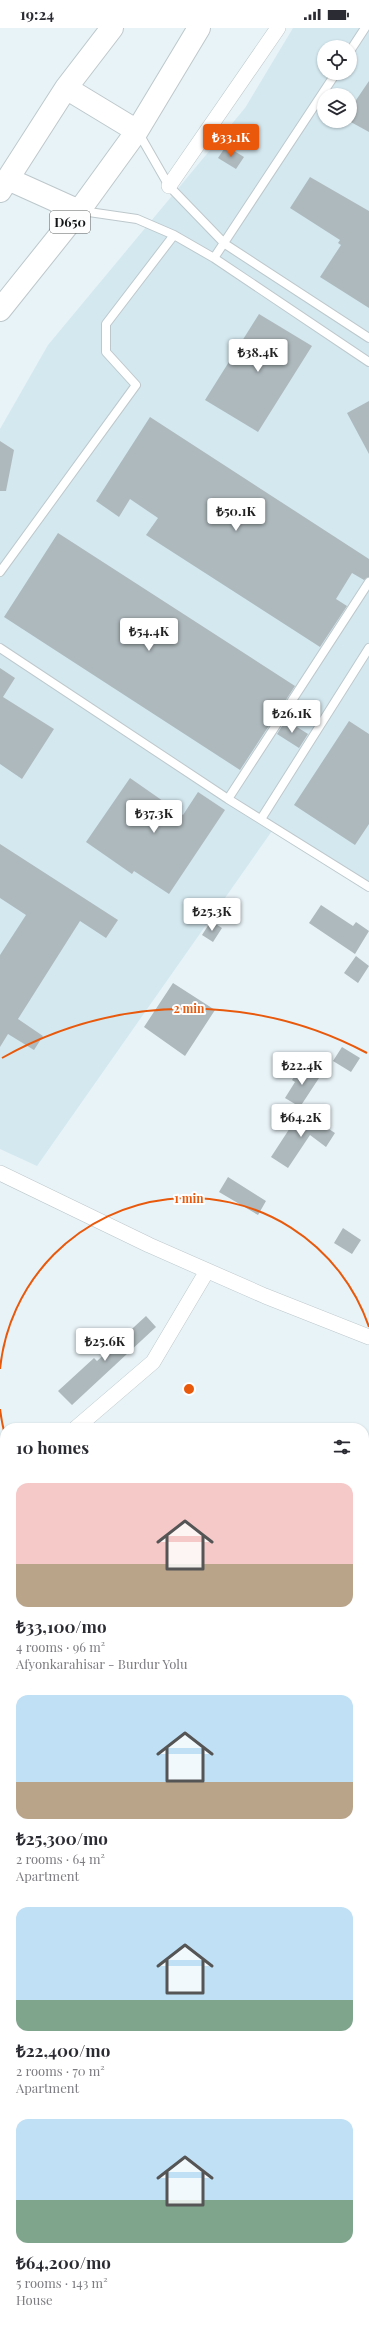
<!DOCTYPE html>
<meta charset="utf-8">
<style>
body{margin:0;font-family:"Playfair Display",serif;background:#f7f7f7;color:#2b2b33;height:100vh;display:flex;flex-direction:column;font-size:15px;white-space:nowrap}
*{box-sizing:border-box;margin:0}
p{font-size:13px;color:#7c7c81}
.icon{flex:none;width:22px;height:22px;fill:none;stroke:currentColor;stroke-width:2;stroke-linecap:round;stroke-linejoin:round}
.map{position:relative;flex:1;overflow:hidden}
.details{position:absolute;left:0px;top:1395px;width:369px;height:904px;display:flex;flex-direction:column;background:#fff;border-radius:16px 16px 0 0;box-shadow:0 1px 3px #0004}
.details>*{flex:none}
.controls{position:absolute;left:317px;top:12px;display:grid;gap:8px}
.controls a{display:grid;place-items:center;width:40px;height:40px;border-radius:50%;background:#fff;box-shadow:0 1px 3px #0004;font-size:20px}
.price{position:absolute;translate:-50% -34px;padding:0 9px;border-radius:4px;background:#fff;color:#222;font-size:13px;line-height:26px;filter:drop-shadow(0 1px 2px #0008)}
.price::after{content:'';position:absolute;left:50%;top:24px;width:12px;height:9px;margin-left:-6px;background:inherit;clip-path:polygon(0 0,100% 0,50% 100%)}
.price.active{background:#ea580c;color:#fff}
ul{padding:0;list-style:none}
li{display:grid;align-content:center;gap:8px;height:212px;padding:0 16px}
li span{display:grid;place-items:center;height:124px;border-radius:12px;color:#555}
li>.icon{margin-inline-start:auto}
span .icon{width:72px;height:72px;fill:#fffc;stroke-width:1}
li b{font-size:17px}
h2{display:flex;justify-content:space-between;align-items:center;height:48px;padding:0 16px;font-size:17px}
.status{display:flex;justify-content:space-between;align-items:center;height:28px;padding:0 20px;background:#fff;direction:ltr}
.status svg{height:11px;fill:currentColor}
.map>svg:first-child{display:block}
.built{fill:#d4e8ef;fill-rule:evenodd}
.building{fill:#aeb9bd}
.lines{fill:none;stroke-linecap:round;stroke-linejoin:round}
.service-casing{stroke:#bdc8cc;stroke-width:10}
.minor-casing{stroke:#bdc8cc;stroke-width:16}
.trunk-casing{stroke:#bdc8cc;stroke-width:24}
.service{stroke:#fff;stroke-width:8}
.minor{stroke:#fff;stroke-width:15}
.trunk{stroke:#fff;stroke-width:22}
.ring{fill:none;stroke:#e8590c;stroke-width:2}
.labels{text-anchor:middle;stroke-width:4;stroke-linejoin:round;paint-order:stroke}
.shield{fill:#fefefe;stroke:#5a5c5d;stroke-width:1}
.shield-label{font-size:13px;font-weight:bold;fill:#131718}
.centre{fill:#e8590c;stroke:#fefefe;stroke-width:2}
.ring-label{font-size:12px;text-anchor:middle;font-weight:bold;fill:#e8590c;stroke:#fefefe;stroke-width:4;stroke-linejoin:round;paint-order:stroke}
</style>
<div class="status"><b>19:24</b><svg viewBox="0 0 49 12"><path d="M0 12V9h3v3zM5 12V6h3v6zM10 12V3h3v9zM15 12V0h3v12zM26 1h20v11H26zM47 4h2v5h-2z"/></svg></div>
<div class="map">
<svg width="369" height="2299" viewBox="0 0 369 2299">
<rect width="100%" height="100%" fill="#e8f3f7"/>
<path class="built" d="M293,0H369V863L274,800L37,1138L0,1121V401L48,317L245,80ZM324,19H350V45H324ZM324,67H350V93H324Z"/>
<path class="building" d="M369,53V104L349,93L350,81Z
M226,118L244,129L236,141L218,130Z
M310,149L369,183V280L320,249L341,217L338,215L340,212L290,180Z
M259,286L312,318L258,404L205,372Z
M369,373V426L347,385Z
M150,389L369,531V549L364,552L352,545L336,571L347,578L320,619L146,507L158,490L130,471L119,489L96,473Z
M0,413L14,422L6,463H0Z
M58,505L295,658L240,742L4,589Z
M0,640L15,650L3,669L54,701L22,751L0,736Z
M286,692L308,706L299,720L277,706Z
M349,693L369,706V796L355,817L294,777Z
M130,750L183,787L198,764L225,782L169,866L134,843L132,846L86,814Z
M0,816L118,892L106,910L80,893L18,991L43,1008L34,1022L8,1006L0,1019V927L26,887L0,870Z
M321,877L353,898L356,894L369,903L355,926L309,895Z
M211,893L222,900L213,914L202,907Z
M356,928L369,938L358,955L344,945Z
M173,955L215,982L185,1028L144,999Z
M342,1019L360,1030L351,1044L333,1033Z
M301,1038L319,1050L300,1079L285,1070L295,1054L292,1052Z
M301,1083L335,1105L326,1119L310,1107L288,1140L271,1129Z
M228,1149L266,1173L258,1187L219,1164Z
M343,1200L361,1212L352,1226L334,1215Z
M146,1288L156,1299L72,1377L58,1363L94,1330L97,1333Z"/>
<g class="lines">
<g class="service-casing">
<path id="service" d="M350,23L365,0
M138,104L169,158L225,216L369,310
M82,183L137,191L174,207L214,230L369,334
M214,230L336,45
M0,544L136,357L106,324V296L174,207
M0,620L228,771L369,859
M228,771L369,554
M261,791L369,620"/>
</g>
<g class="minor-casing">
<path id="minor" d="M169,158L278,0
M0,1145L149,1217L265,1268L369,1309
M76,1400L153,1334L207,1243
M0,1451L5,1448
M0,2120L5,2124
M247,2294L253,2299"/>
</g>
<g class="trunk-casing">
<path id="trunk" d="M66,60L137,103
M8,151L79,183
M0,163L66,60L112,0
M0,282L79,183L137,103L199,0"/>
</g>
<use href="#service" class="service"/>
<use href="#minor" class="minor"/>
<use href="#trunk" class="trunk"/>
</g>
<g class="ring">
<path d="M369 1423A190 190 0 0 1 365 1434M5 1407A190 190 0 0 1 0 1381M0 1341A190 190 0 0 1 369 1299"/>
<path d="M2 1030A380 380 0 0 1 367 1025"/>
</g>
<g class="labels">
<rect class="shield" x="50" y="183" width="40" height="22" rx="3"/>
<g class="shield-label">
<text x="70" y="199">D650</text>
</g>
</g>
<circle cx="189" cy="1361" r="6" class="centre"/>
<g class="ring-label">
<text x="189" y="985">2 min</text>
<text x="189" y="1175">1 min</text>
</g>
</svg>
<div class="controls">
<a><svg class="icon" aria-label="locate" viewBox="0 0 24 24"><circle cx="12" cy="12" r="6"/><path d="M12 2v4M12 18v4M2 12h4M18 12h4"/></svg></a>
<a><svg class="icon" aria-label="layers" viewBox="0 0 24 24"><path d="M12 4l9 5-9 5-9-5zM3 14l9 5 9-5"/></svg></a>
</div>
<b class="price active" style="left:231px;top:130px">₺33.1K</b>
<b class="price" style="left:258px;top:345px">₺38.4K</b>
<b class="price" style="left:236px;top:504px">₺50.1K</b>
<b class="price" style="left:149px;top:624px">₺54.4K</b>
<b class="price" style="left:292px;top:706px">₺26.1K</b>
<b class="price" style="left:154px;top:806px">₺37.3K</b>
<b class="price" style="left:212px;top:904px">₺25.3K</b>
<b class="price" style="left:302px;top:1058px">₺22.4K</b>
<b class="price" style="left:301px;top:1110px">₺64.2K</b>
<b class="price" style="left:105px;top:1334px">₺25.6K</b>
<section class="details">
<h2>10 homes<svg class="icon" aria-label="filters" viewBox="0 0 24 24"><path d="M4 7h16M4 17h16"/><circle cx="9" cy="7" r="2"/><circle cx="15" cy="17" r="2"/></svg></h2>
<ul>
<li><span style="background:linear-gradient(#f6c9c9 65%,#b9a48a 0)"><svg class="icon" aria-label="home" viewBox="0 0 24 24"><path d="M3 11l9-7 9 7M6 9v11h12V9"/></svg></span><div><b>₺33,100/mo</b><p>4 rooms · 96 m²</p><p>Afyonkarahisar - Burdur Yolu</p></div></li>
<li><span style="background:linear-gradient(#bfe0f5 70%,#b9a48a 0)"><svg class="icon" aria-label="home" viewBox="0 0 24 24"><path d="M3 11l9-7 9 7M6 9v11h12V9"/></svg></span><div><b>₺25,300/mo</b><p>2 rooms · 64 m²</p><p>Apartment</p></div></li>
<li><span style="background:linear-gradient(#bfe0f5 75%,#7fa58c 0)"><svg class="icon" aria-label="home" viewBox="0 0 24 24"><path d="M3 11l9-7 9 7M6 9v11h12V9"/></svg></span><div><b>₺22,400/mo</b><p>2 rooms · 70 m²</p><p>Apartment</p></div></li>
<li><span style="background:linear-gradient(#bfe0f5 65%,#7fa58c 0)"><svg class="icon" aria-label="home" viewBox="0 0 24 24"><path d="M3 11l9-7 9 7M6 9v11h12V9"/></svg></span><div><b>₺64,200/mo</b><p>5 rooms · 143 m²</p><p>House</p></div></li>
</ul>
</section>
</div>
